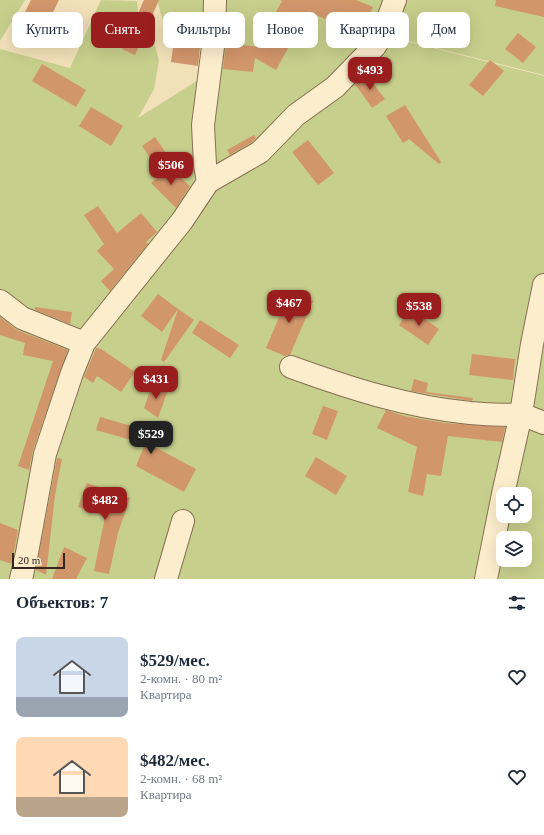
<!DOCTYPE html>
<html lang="ru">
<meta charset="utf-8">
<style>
body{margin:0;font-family:"Times New Roman",serif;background:#f2f2f3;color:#1f2937;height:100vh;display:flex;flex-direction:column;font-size:15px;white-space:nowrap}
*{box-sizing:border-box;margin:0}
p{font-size:13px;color:#747a83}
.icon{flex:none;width:22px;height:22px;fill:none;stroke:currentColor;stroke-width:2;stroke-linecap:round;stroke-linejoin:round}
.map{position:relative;height:579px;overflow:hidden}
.drawer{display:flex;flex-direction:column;background:#fff;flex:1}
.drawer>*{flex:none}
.top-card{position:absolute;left:12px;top:12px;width:520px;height:36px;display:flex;gap:8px}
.tools{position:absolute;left:496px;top:487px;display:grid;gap:8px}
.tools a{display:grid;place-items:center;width:36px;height:36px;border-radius:8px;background:#fff;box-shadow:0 4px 16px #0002;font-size:20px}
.scale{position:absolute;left:12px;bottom:10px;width:53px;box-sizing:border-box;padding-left:4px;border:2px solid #352719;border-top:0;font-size:11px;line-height:14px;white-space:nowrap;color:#352719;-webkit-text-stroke:3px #f8eac8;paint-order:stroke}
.price{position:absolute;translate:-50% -34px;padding:0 9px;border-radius:8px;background:#9b1e1f;color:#fff;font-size:13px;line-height:26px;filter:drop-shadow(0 1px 2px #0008)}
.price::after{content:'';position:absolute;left:50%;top:24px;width:12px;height:9px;margin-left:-6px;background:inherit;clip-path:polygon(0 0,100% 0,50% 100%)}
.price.on{background:#222;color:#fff}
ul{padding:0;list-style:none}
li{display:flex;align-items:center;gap:12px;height:100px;padding:0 16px}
li span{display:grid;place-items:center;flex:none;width:112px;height:80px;border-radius:8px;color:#555}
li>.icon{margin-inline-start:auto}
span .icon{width:48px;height:48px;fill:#fffc;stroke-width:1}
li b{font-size:17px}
h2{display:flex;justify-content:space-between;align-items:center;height:48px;padding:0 16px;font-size:17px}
.pill{padding:0 14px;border-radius:8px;background:#fff;box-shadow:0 4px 16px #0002;font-size:14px;line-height:36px}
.pill.on{background:#9b1e1f;color:#fff}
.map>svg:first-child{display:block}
.green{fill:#c7cf8c;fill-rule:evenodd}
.building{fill:#d2966b}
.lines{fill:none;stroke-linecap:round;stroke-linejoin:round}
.minor-casing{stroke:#886f52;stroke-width:24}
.minor{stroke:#fcedcc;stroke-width:22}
</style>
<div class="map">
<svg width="544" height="579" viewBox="0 0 544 579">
<rect width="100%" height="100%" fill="#f1e0b8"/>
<path class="green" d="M0,0H25L0,41Z
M101,0L137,1L138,14L155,45L159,61L154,89L138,118L206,75L218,43L217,0H544V75L380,34L291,115L261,151L207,179L196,155L202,106L195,156L206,180L262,152L292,117L336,80L382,35L544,76V579H20L25,563L44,457L51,432L43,457L18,579H0V49L70,68ZM503,494H525V516H503ZM503,538H525V560H503Z
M157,0H216L217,43L193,40L164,25Z"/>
<path class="building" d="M31,0H59L43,33L20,22Z
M144,0H159L135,55L122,49Z
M280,0H356L373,7L362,34L308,12L276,70L255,58L253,72L223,69L226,42L257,47L282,1Z
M496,0H544V17L495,6Z
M176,25L202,29L198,66L171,62Z
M518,33L536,47L523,63L505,49Z
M490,60L504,71L483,96L469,85Z
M42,64L86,90L76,107L32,81Z
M366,74L385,99L372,108L355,84Z
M405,105L441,162L439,164L409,139L403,143L386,116Z
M91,107L123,126L111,146L79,126Z
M254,135L256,138L252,142L230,155L227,150Z
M155,137L166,153L153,162L142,146Z
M308,140L334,173L318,185L292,152Z
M169,167L190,186L176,208L151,183Z
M98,206L117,233L141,213L157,232L146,242L148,244L110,291L101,281L114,269L97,251L104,244L84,215Z
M290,291L313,301L290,355L285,356L266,348Z
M158,294L178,309L162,332L141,316Z
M35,307L72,312L70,324L35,310Z
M178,309L194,320L164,362L161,360Z
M410,309L439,329L428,345L399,325Z
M0,317L17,330L68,350L33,450L29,470L18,466L53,361L23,355L25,343L0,335Z
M200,320L239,345L230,358L192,333Z
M96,348L101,349L135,372L121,392L97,376L93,383L84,377Z
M472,354L515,359L513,380L469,375Z
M414,379L428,383L426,392L473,398L472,401L411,391Z
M152,385L168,390L158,418L144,408Z
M323,406L338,411L327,440L312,434Z
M386,410L404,416L445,423L505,427L502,442L448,436L441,476L427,474L423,496L408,492L417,447L377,428Z
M100,417L153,432L149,444L196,469L184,492L136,466L145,444L96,430Z
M316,457L347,476L336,495L305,476Z
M57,458L62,459L55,495L46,575L36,570Z
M87,483L130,498L118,533L109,574L94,571L105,517L78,507Z
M0,523L18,530L12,564L0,560Z
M64,547L87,558L76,579H52Z"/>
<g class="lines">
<g class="minor-casing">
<path id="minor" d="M208,182L260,152L296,115L335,87L375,46L382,35L395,0
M544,285L532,344L521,414L544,423
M0,301L22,318L84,343
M291,367C349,388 407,407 470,413C487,414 504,416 521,414L503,494
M21,579L27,553L45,454L72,373L84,343L182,221L208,182L205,165L203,125L214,39L215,0
M166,579L183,521
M486,579L503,494"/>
</g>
<use href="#minor" class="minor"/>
</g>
</svg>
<div class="tools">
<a><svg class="icon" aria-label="locate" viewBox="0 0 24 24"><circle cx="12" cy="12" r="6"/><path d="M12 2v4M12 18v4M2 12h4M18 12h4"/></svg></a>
<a><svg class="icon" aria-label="layers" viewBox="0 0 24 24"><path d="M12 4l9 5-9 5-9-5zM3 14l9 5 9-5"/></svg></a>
</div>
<div class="scale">20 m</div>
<b class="price" style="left:370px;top:91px">$493</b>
<b class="price" style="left:171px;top:186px">$506</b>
<b class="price" style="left:289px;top:324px">$467</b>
<b class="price" style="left:419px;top:327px">$538</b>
<b class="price" style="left:156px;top:400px">$431</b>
<b class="price on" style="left:151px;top:455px">$529</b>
<b class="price" style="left:105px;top:521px">$482</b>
<div class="top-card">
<a class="pill">Купить</a>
<a class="pill on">Снять</a>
<a class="pill">Фильтры</a>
<a class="pill">Новое</a>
<a class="pill">Квартира</a>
<a class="pill">Дом</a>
</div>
</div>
<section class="drawer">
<h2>Объектов: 7<svg class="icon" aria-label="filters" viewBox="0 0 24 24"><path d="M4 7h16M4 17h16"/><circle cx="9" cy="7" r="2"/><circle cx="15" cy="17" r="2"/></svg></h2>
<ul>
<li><span style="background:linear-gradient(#c9d6e8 75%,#9aa5b1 0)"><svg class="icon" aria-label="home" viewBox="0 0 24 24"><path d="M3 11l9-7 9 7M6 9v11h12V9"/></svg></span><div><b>$529/мес.</b><p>2-комн. · 80 m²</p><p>Квартира</p></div><svg class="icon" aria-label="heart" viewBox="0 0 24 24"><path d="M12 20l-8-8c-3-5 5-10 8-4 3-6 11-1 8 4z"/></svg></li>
<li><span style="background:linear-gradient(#ffd9b3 75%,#b9a48a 0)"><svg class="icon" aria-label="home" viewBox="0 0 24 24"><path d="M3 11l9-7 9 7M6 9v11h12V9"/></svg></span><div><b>$482/мес.</b><p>2-комн. · 68 m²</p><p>Квартира</p></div><svg class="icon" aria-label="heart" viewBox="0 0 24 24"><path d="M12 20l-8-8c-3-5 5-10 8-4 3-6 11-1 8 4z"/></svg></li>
</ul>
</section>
